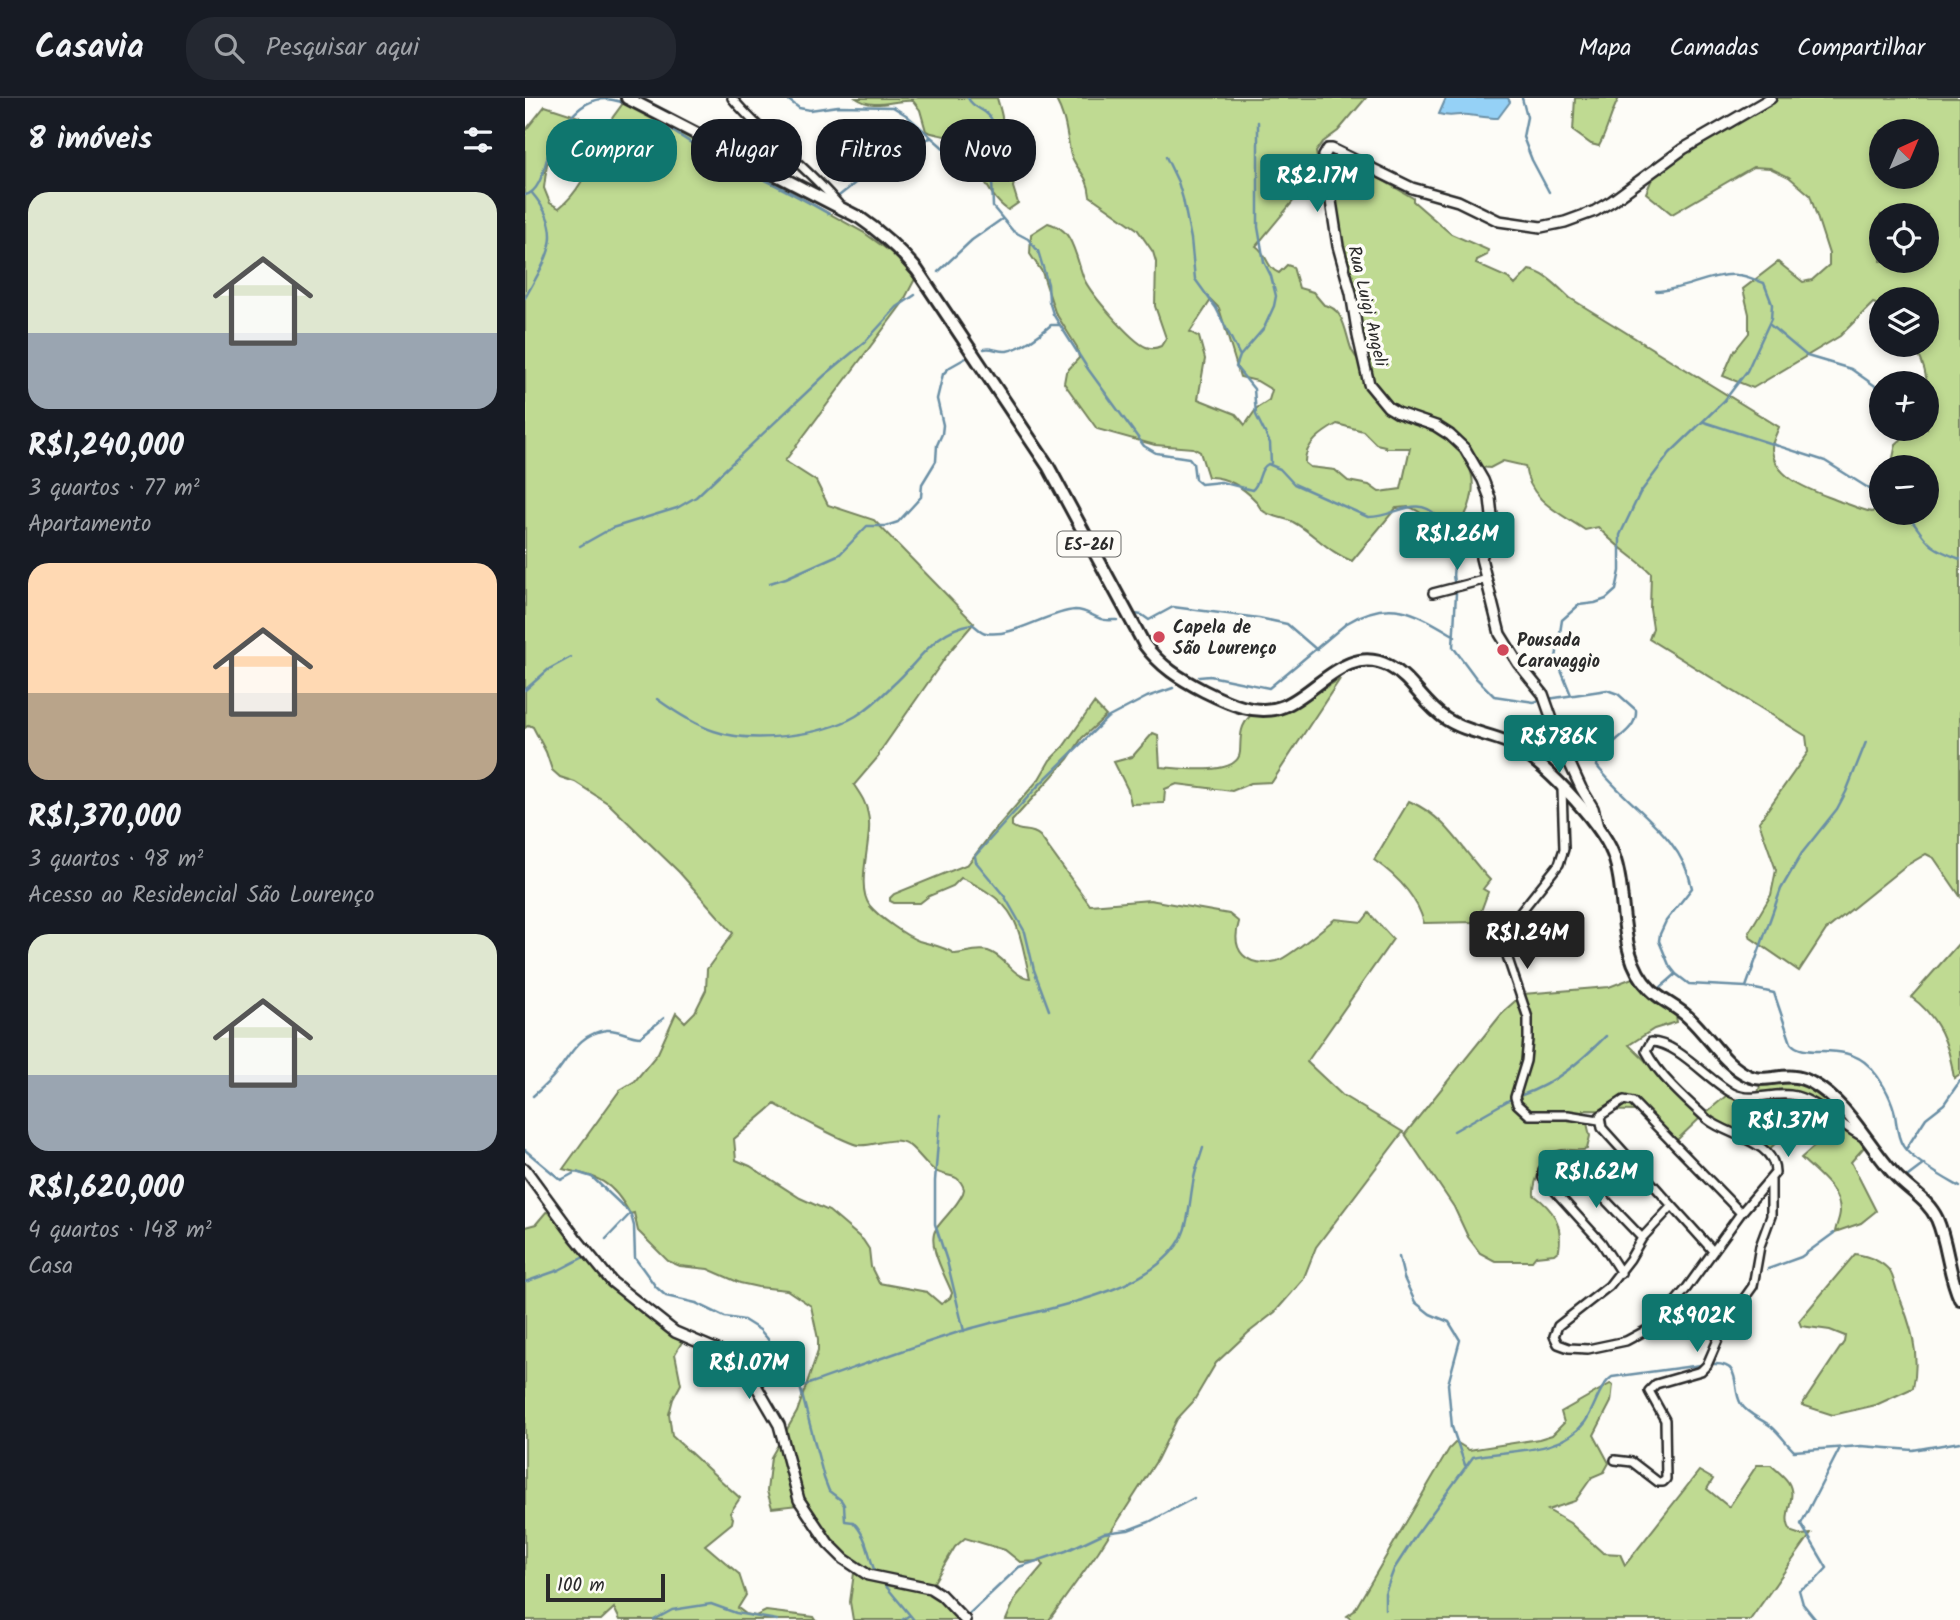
<!DOCTYPE html>
<html lang="pt">
<meta charset="utf-8">
<style>
body{margin:0;font-family:Kalam,sans-serif;background:#242831;color:#f1f3f6;height:100vh;display:flex;flex-direction:column;font-size:26px;white-space:nowrap}
*{box-sizing:border-box;margin:0}
p{font-size:23px;color:#9ea1a6}
.icon{flex:none;width:38px;height:38px;fill:none;stroke:currentColor;stroke-width:2;stroke-linecap:round;stroke-linejoin:round}
.map{position:relative;flex:1;overflow:hidden}
.side{display:flex;flex-direction:column;background:#171b24;width:525px}
.side>*{flex:none}
.top-card{position:absolute;left:21px;top:21px;width:665px;height:63px;display:flex;gap:14px}
.needle{width:46px;rotate:44deg}
.tools{position:absolute;left:1344px;top:21px;display:grid;gap:14px}
.tools a{display:grid;place-items:center;width:70px;height:70px;border-radius:50%;background:#171b24;box-shadow:0 4px 10px #0003;font-size:35px}
.scale{position:absolute;left:21px;bottom:18px;width:119px;box-sizing:border-box;padding-left:7px;border:4px solid #2b2b2b;border-top:0;font-size:19px;line-height:24px;white-space:nowrap;color:#2b2b2b;-webkit-text-stroke:5px #fdfcf7;paint-order:stroke}
.price{position:absolute;translate:-50% -60px;padding:0 16px;border-radius:7px;background:#0f766e;color:#fff;font-size:23px;line-height:46px;filter:drop-shadow(0 2px 4px #0008)}
.price::after{content:'';position:absolute;left:50%;top:42px;width:21px;height:16px;margin-left:-10px;background:inherit;clip-path:polygon(0 0,100% 0,50% 100%)}
.price.active{background:#222;color:#fff}
ul{padding:0;list-style:none}
li{display:grid;align-content:center;gap:14px;height:371px;padding:0 28px}
li span{display:grid;place-items:center;height:217px;border-radius:21px;color:#555}
li>.icon{margin-inline-start:auto}
span .icon{width:126px;height:126px;fill:#fffc;stroke-width:1}
li b{font-size:30px}
h2{display:flex;justify-content:space-between;align-items:center;height:84px;padding:0 28px;font-size:30px}
.tag{padding:0 24px;border-radius:28px;background:#171b24;box-shadow:0 4px 10px #0003;font-size:24px;line-height:63px}
.tag.active{background:#0f766e;color:#fff}
header{display:flex;align-items:center;gap:42px;box-sizing:border-box;height:98px;padding:0 35px;background:#171b24;border-bottom:2px solid #363941}
header strong{font-size:33px}
nav{display:flex;gap:38px;margin-inline-start:auto;font-size:24px}
.search{width:490px;height:63px;background:#242831;display:flex;align-items:center;gap:18px;box-sizing:border-box;padding:0 24px;border-radius:28px;color:#9ea1a6;font-size:26px}
main{display:flex;flex:1;min-height:0}
.map>svg:first-child{display:block}
.green{fill:#bfda92;stroke:#75825e;stroke-width:2;fill-rule:evenodd}
.water{fill:#95d1f6;stroke:#6b8fa5;stroke-width:2}
.lines{fill:none;stroke-linecap:round;stroke-linejoin:round}
.stream{stroke:#6b8fa5;stroke-width:2.5}
.minor-casing{stroke:#2b2b2b;stroke-width:12}
.tertiary-casing{stroke:#2b2b2b;stroke-width:14}
.primary-casing{stroke:#2b2b2b;stroke-width:16}
.minor{stroke:#fdfcf7;stroke-width:7}
.tertiary{stroke:#fdfcf7;stroke-width:9}
.primary{stroke:#fdfcf7;stroke-width:10}
.poi-dot{fill:#d1495b;stroke:#fdfcf7;stroke-width:2.5}
.labels{text-anchor:middle;stroke-width:7;stroke-linejoin:round;paint-order:stroke}
.shield{fill:#fdfcf7;stroke:#6a6a68;stroke-width:2}
.shield-label{font-size:16px;font-weight:bold;fill:#2b2b2b}
.street-label{font-size:18px;fill:#2b2b2b;stroke:#fdfcf7}
.poi-label{font-size:18px;font-weight:bold;fill:#2b2b2b;stroke:#fdfcf7;text-anchor:start}
</style>
<header>
<strong>Casavia</strong>
<div class="search"><svg class="icon" aria-label="search" viewBox="0 0 24 24"><circle cx="10" cy="10" r="6"/><path d="M15 15l6 6"/></svg>Pesquisar aqui</div>
<nav><a>Mapa</a><a>Camadas</a><a>Compartilhar</a></nav>
</header>
<main>
<section class="side">
<h2>8 imóveis<svg class="icon" aria-label="filters" viewBox="0 0 24 24"><path d="M4 7h16M4 17h16"/><circle cx="9" cy="7" r="2"/><circle cx="15" cy="17" r="2"/></svg></h2>
<ul>
<li><span style="background:linear-gradient(#dfe7d0 65%,#9aa5b1 0)"><svg class="icon" aria-label="home" viewBox="0 0 24 24"><path d="M3 11l9-7 9 7M6 9v11h12V9"/></svg></span><div><b>R$1,240,000</b><p>3 quartos · 77 m²</p><p>Apartamento</p></div></li>
<li><span style="background:linear-gradient(#ffd9b3 60%,#b9a48a 0)"><svg class="icon" aria-label="home" viewBox="0 0 24 24"><path d="M3 11l9-7 9 7M6 9v11h12V9"/></svg></span><div><b>R$1,370,000</b><p>3 quartos · 98 m²</p><p>Acesso ao Residencial São Lourenço</p></div></li>
<li><span style="background:linear-gradient(#dfe7d0 65%,#9aa5b1 0)"><svg class="icon" aria-label="home" viewBox="0 0 24 24"><path d="M3 11l9-7 9 7M6 9v11h12V9"/></svg></span><div><b>R$1,620,000</b><p>4 quartos · 148 m²</p><p>Casa</p></div></li>
</ul>
</section>
<div class="map">
<svg width="1435" height="1522" viewBox="0 0 1435 1522">
<rect width="100%" height="100%" fill="#fdfcf7"/>
<filter id="ink" filterUnits="userSpaceOnUse"><feTurbulence type="fractalNoise" baseFrequency=".0143" numOctaves="2"/><feDisplacementMap in="SourceGraphic" scale="14" xChannelSelector="R" yChannelSelector="G"/><feConvolveMatrix kernelMatrix="1 2 1 2 8 2 1 2 1" color-interpolation-filters="sRGB"/></filter>
<g filter="url(#ink)">
<path class="green" d="M331,0H472C476,14 480,24 476,38C480,49 490,50 495,60L488,89L493,105L483,112C458,96 455,58 428,41C421,37 410,37 401,33L395,12L388,3C368,1 350,13 331,0Z
M530,0H841L813,33L798,44L791,54L794,72L731,148C742,155 741,170 754,175L762,167L768,169L774,190L788,194L799,207C820,210 820,236 827,253C830,258 834,263 837,268L840,267C824,203 794,122 803,57L807,53L888,100V103L926,136L963,152L962,157L952,162L951,166L983,180L990,187L1004,172C1020,174 1033,189 1045,200L1254,329C1252,335 1247,343 1247,350C1248,383 1293,394 1316,404C1327,407 1336,412 1347,414L1356,406V415H1402V369H1366L1371,346L1388,331H1402C1402,298 1407,276 1388,247H1402V201H1356V208L1348,205L1315,238L1228,290L1198,278L1208,255L1224,235V216L1218,191L1253,164L1278,184L1287,182L1304,167V156L1285,97L1264,79L1245,70L1228,69L1147,116L1121,95L1129,76L1235,0H1435V798L1409,760L1401,756L1379,769L1301,832L1274,873L1226,840L1224,834L1246,797L1251,772L1234,724L1283,654L1281,638L1124,541L1128,530L1125,511L1126,475C1109,458 1088,447 1073,429L1060,432C1035,415 1004,403 1000,368L978,363L965,370L944,368C955,395 940,423 923,443C914,432 898,412 883,409C882,409 872,410 871,410L827,463C804,455 789,435 768,424C759,419 744,419 737,412C734,409 733,406 731,403C719,390 701,378 683,379L675,354L668,350L630,347L572,331L539,285L541,274L554,260L552,249L530,214L517,174L505,156L506,136L523,125C532,128 539,131 544,140C551,152 554,168 559,181C566,196 606,243 621,249C626,251 630,251 636,248L641,240L630,208L631,164L628,154L612,131L565,98C563,74 549,72 545,53C541,32 541,20 530,0ZM1356,33H1402V79H1356ZM1356,117H1402V163H1356ZM686,202L694,210L715,279L732,283L747,292L744,302L732,310L720,327L711,316L673,301L680,261L674,239L665,234ZM812,326L838,333L851,346L860,348L859,350H885L876,391L854,394L844,387L823,383L810,372L785,369L780,365C779,346 798,334 812,326Z
M1050,0H1094C1085,16 1083,32 1074,48L1066,46L1048,33Z
M98,5L121,15L338,134L371,158L390,181L377,206L260,363L291,383L303,407L349,422L449,525L425,553L354,655V658L329,687C335,696 341,704 343,716C349,740 329,787 345,808C354,819 381,838 394,843C407,847 418,848 430,856C440,855 453,850 463,853C480,858 487,879 505,880C495,842 497,815 461,793C452,788 445,783 436,780L428,788L404,798L395,805H369L365,803V800L369,796L443,766L467,735L514,681L525,662L538,649L569,605L581,618L557,640L543,661L487,723V728C497,736 505,729 515,738L565,807L625,802L704,816L714,824C705,853 721,870 752,863C764,860 798,830 810,821L837,824L844,815L868,841L782,964L817,997L878,1034L791,1149L778,1182L750,1214L723,1235L691,1265L668,1304L652,1321L632,1362L573,1454L524,1522H481L491,1499L518,1467L516,1463L495,1464L480,1452L440,1440L430,1449L409,1484L445,1522H328L325,1504L329,1475L273,1407L247,1410L242,1393L246,1359L272,1314L293,1253V1241L286,1208L262,1192L233,1189L215,1185L183,1171L155,1168L143,1163L113,1133L109,1115L105,1116C87,1082 73,1079 38,1071L95,992L110,983L133,955L151,915L160,924L170,914L181,892L182,871L208,835L154,774L84,706L50,684L35,679L27,672L21,654L8,629L4,627L0,630V33L20,8L54,19L34,53L22,66L19,90L25,105L34,110C61,89 67,57 82,29C86,20 93,13 98,5ZM250,1006C261,1013 323,1046 333,1047C349,1049 367,1037 382,1046C390,1050 400,1066 409,1072C422,1081 433,1073 439,1091L438,1095C431,1110 420,1118 411,1131C401,1146 421,1179 427,1195L425,1200L416,1206L402,1194L354,1185L346,1169L344,1151L338,1142L304,1113L275,1100L225,1068L211,1062L209,1041Z
M815,581L747,684L726,685L707,693L652,686L640,691L639,705L606,706L603,692L589,664L607,659L628,635L633,637L635,669C654,670 713,679 715,654C716,639 714,630 725,618C770,619 779,600 815,581Z
M884,703C925,721 936,752 965,782L958,791L963,794L952,824L899,825C892,798 872,778 849,762Z
M1435,844V976L1429,980C1424,946 1414,919 1386,899Z
M1110,879L1122,895L1151,918L1152,924L1129,931L1104,947L1177,1018L1202,997L1230,1005L1235,988C1247,987 1261,984 1273,985C1303,989 1324,1026 1341,1047L1326,1064L1351,1113L1336,1125L1310,1134C1311,1127 1315,1120 1315,1113C1315,1091 1290,1074 1276,1060L1301,1038L1290,1023L1260,1049L1253,1043L1240,1055L1196,1034L1176,1019L1151,1043L1128,1019L1111,1013L1059,1012L1065,1038L1062,1051C1052,1055 1042,1049 1033,1053C1019,1058 1008,1083 1009,1097C1029,1112 1038,1126 1034,1152L1029,1156L1011,1158L1007,1163H970L955,1155L943,1139L929,1109L880,1036L979,913L998,896L1084,889Z
M21,1114L30,1116L57,1153L157,1244L150,1256L156,1286L148,1301L144,1316L147,1338L215,1400L205,1415L208,1420L207,1425L180,1447L214,1476L221,1497L213,1510L221,1516L231,1518L241,1513L289,1519L291,1522H95L89,1510L76,1522H0V1129L11,1126Z
M1330,1156C1343,1158 1355,1162 1364,1172C1368,1177 1370,1187 1372,1193C1385,1224 1396,1256 1388,1290L1351,1307L1308,1317L1277,1307L1319,1244L1320,1238L1305,1232L1276,1228L1274,1223Z
M1085,1286L1088,1287L1086,1304L1069,1337L1084,1365L1079,1374L1067,1379L1050,1403L1023,1412L1045,1425L1078,1455L1095,1456L1100,1467L1174,1373L1188,1381L1182,1391L1204,1409L1232,1367H1246C1251,1372 1259,1378 1263,1384C1274,1401 1254,1417 1267,1434L1276,1437L1286,1436L1225,1522H827L822,1518L829,1513L924,1351L931,1344L944,1352L1014,1341L1027,1337L1039,1325L1036,1314Z"/>
<path class="water" d="M921,0H983L985,4L973,20C962,20 953,18 943,17C931,16 926,20 914,16Z"/>
<g class="lines">
<path class="stream" d="M261,0L274,10L285,12L313,8L368,9L381,17L432,62L452,66L457,69L467,81L468,109L488,133L503,141L513,153L523,186L524,203L528,216L563,271L619,348L631,355L664,360L668,365L670,381L676,386L696,384L727,392C736,385 733,371 743,366L755,371L769,386L843,419C870,420 891,395 913,419C921,427 928,435 931,446C935,459 925,469 929,483
M443,0C450,14 465,9 470,30L456,55V66
M997,0L1002,19L998,39L1007,62L1024,94
M733,24V129L739,164L746,178L751,198L749,208L739,230L715,258L711,269L729,291L731,317L745,345L746,365
M641,59L653,84L658,101L666,141L670,181L691,210L715,258
M0,97C21,93 20,49 33,34C45,20 59,0 80,1C107,1 146,34 170,47C215,70 260,90 304,116
M310,101L344,74L362,81L390,44L406,40
M413,174L447,142L477,121
M0,200C22,159 42,136 7,95
M1245,227L1282,258L1326,271L1356,292
M459,251C467,249 473,254 482,253C497,250 515,237 526,227H535
M1179,324L1300,363L1356,398
M1381,415C1404,444 1398,447 1435,461
M55,448L87,430L152,410L171,399L300,277L340,244L372,209L390,197
M245,485L261,480L315,456L342,428H361L373,424L396,399L397,386L411,363L412,347L417,336L418,327L412,301L418,276L425,269L441,260
M931,495L928,549L951,580L969,598L1009,604L1016,602
M610,516L617,517L624,522L648,509L734,520L762,526L792,552
M674,579L685,578L744,590L822,525C866,498 891,515 930,538
M0,592L24,571L46,559
M1046,597L1031,560L1037,522L1054,507L1070,505L1081,501L1091,492L1095,473V437L1115,395L1145,355L1199,303L1222,273L1246,221L1247,206L1239,185C1230,182 1221,177 1212,177C1185,175 1158,193 1131,193
M132,601C150,614 168,626 189,633C226,646 297,638 331,618C344,610 357,598 368,587C395,563 409,532 447,526C452,529 455,534 461,535C488,540 522,514 550,512C561,512 567,518 576,521C580,523 587,522 592,522
M1023,601L1082,592L1093,596L1111,612C1113,638 1074,644 1072,668C1104,710 1156,735 1167,790L1141,823L1135,836L1134,843L1144,867L1151,876L1164,886L1221,889L1249,895L1266,945C1279,962 1320,942 1345,969C1355,980 1365,997 1369,1012C1372,1024 1371,1037 1378,1048C1386,1062 1421,1081 1435,1089
M1221,889L1256,791L1277,755L1312,711L1321,694L1341,644
M1135,890L1151,876
M524,912L509,872L500,834L480,799L451,764L450,758L512,689L582,620L622,599L648,590
M997,997C1031,985 1056,963 1081,938
M8,998C16,991 25,983 32,974C46,956 55,935 82,932C94,931 104,939 115,939L139,920
M415,1017L410,1083V1126L422,1163L439,1233
M929,1033L984,1002
M1381,1051L1401,1020L1419,1006L1435,983
M0,1052L36,1082L51,1074L67,1079L102,1112L106,1117L109,1128L110,1160L131,1189L141,1198L171,1205L200,1219L219,1222L235,1232L242,1240L275,1289L299,1380L304,1393L316,1402L319,1407L320,1423L328,1424C342,1438 343,1456 350,1474
M1383,1078L1399,1066
M81,1141L105,1116
M874,1159L879,1180L890,1204L905,1216L924,1224L935,1242L923,1286L927,1329L940,1367
M1243,1171L1276,1159L1309,1135
M0,1184L34,1172L59,1159
M1189,1266C1218,1265 1206,1290 1216,1306C1223,1317 1237,1321 1247,1329C1255,1336 1261,1345 1269,1353L1336,1348L1388,1352L1435,1344
M275,1289C329,1270 383,1250 437,1233C500,1213 613,1202 652,1147C665,1129 664,1102 669,1080C671,1070 675,1060 678,1050
M360,1487L389,1522
M860,1511V1495L869,1471L891,1437L948,1359C984,1351 1035,1357 1060,1324C1070,1310 1074,1288 1087,1279L1176,1267
M444,1516L494,1469L541,1453L579,1435L603,1432L624,1424L669,1400
M129,1522L147,1512L186,1506L211,1515L252,1522
M377,1522L385,1517
M1291,1522L1278,1506L1274,1492L1290,1483L1302,1470L1276,1426L1315,1350"/>
<g class="minor-casing">
<path id="minor" d="M207,0C239,39 282,68 314,107
M908,495L962,481
M1037,691L1039,751L1034,766L983,830L978,846L1003,920V941L1001,963L990,999L992,1006L1004,1017H1043L1074,1022
M1146,1109L1117,1140L1105,1161L1084,1188L1033,1228L1029,1238L1033,1246L1044,1250L1063,1251L1101,1243L1131,1227L1161,1191L1216,1115L1250,1075C1251,1043 1202,1038 1182,1021C1161,1002 1134,978 1121,953L1126,944C1152,944 1183,982 1207,995C1229,1006 1249,992 1271,998C1297,1005 1316,1029 1340,1040
M1188,1153L1077,1030L1075,1018L1099,1002L1108,1004L1216,1115
M1096,1175L1076,1144L1018,1080V1073L1029,1059L1036,1058L1045,1065L1117,1140
M1090,1362L1107,1364L1133,1384H1138L1141,1381L1140,1322L1124,1293L1131,1286L1176,1273L1182,1267L1198,1230L1228,1188L1235,1148L1246,1118V1082"/>
</g>
<g class="tertiary-casing">
<path id="tertiary" d="M1073,729L1068,710L1056,690L1035,644L1018,596L993,565L975,536L956,460L967,427V418L965,400L958,382L940,351L925,337L911,328L873,315L863,309L844,286L833,238L826,195L813,148L799,58L803,51H807L887,90L933,103L974,123L1016,129L1040,124L1070,113L1087,103L1158,51L1246,0
M0,1071L50,1139L87,1184L150,1234L197,1254L222,1272L254,1327L274,1402L303,1445L319,1461L343,1477L405,1490L416,1497L440,1522"/>
</g>
<g class="primary-casing">
<path id="primary" d="M102,0L335,120C357,135 375,152 392,172L523,368L619,546C636,569 654,580 679,593C703,605 732,619 759,608C793,594 822,546 864,568C887,580 899,607 921,621C939,633 963,636 982,644C1013,658 1076,724 1088,756C1104,798 1090,857 1126,892C1137,903 1153,909 1164,920C1184,938 1199,967 1224,978C1244,987 1262,970 1287,985C1324,1006 1343,1048 1371,1078C1385,1093 1403,1102 1412,1121C1423,1146 1423,1176 1435,1201"/>
</g>
<use href="#minor" class="minor"/>
<use href="#tertiary" class="tertiary"/>
<use href="#primary" class="primary"/>
</g>
</g>
<g class="poi-dot">
<circle cx="634" cy="539" r="7"/>
<circle cx="978" cy="552" r="7"/>
</g>
<g class="labels">
<rect class="shield" x="532.5" y="433.5" width="63" height="25" rx="5"/>
<g class="shield-label">
<text x="564" y="452">ES-261</text>
</g>
<g class="street-label">
<text transform="translate(843 208) rotate(77)" y="6">Rua Luigi Angeli</text>
</g>
<g class="poi-label">
<text x="648" y="535">Capela de<tspan x="648" dy="21">São Lourenço</tspan></text>
<text x="992" y="548">Pousada<tspan x="992" dy="21">Caravaggio</tspan></text>
</g>
</g>
</svg>
<div class="tools">
<a><svg class="needle" viewBox="-14 -14 28 28"><path d="M0-13l5 13h-10z" fill="#e53935"/><path d="M0 13l5-13h-10z" fill="#9ea1a6"/></svg></a>
<a><svg class="icon" aria-label="locate" viewBox="0 0 24 24"><circle cx="12" cy="12" r="6"/><path d="M12 2v4M12 18v4M2 12h4M18 12h4"/></svg></a>
<a><svg class="icon" aria-label="layers" viewBox="0 0 24 24"><path d="M12 4l9 5-9 5-9-5zM3 14l9 5 9-5"/></svg></a>
<a>+</a>
<a>−</a>
</div>
<div class="scale">100 m</div>
<b class="price" style="left:792px;top:116px">R$2.17M</b>
<b class="price" style="left:932px;top:474px">R$1.26M</b>
<b class="price" style="left:1034px;top:677px">R$786K</b>
<b class="price active" style="left:1002px;top:873px">R$1.24M</b>
<b class="price" style="left:1263px;top:1061px">R$1.37M</b>
<b class="price" style="left:1071px;top:1112px">R$1.62M</b>
<b class="price" style="left:1172px;top:1256px">R$902K</b>
<b class="price" style="left:224px;top:1303px">R$1.07M</b>
<div class="top-card">
<a class="tag active">Comprar</a>
<a class="tag">Alugar</a>
<a class="tag">Filtros</a>
<a class="tag">Novo</a>
</div>
</div>
</main>
